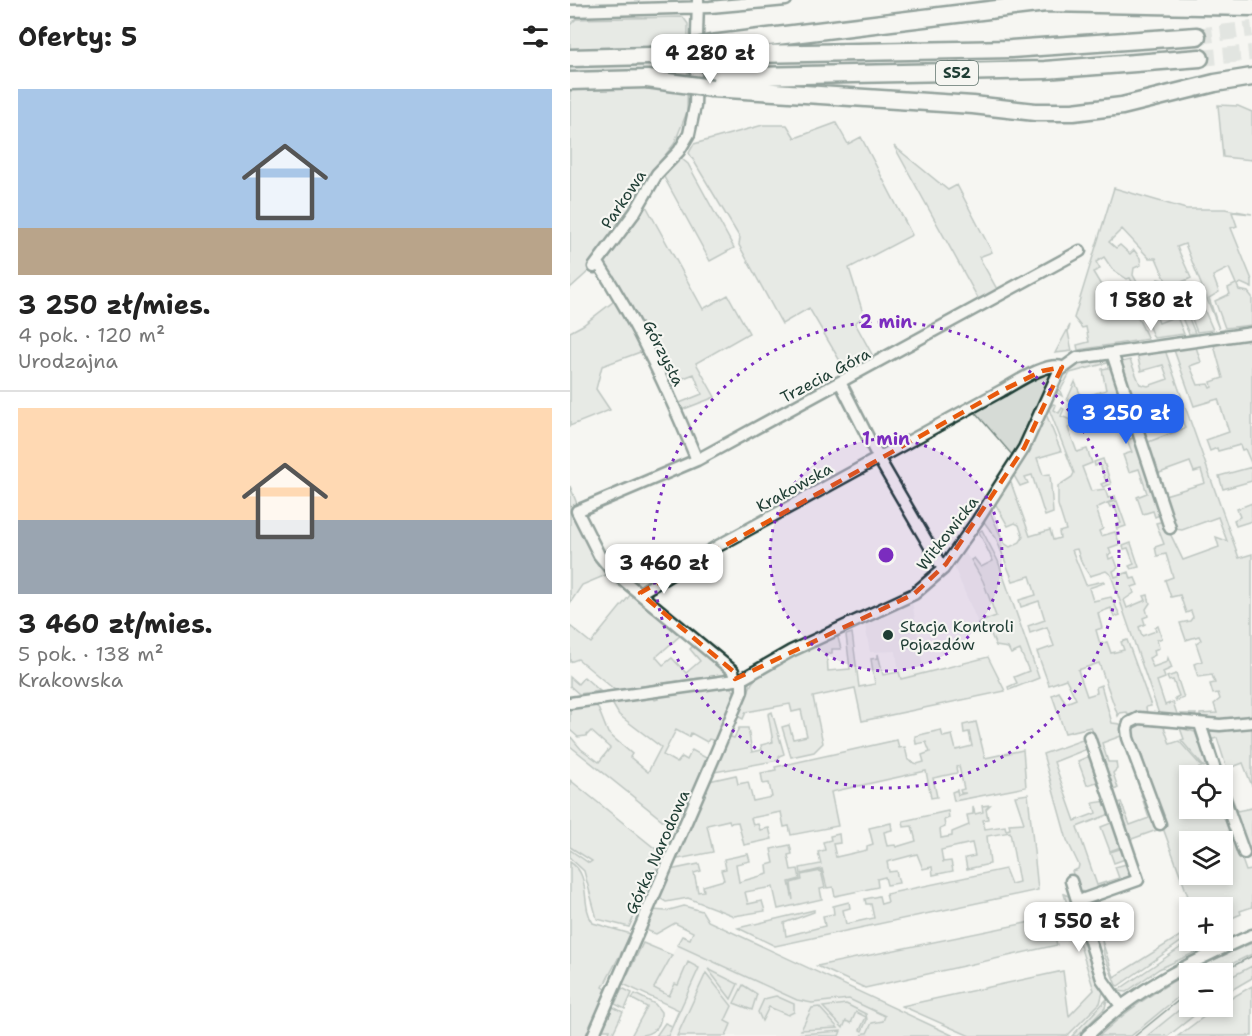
<!DOCTYPE html>
<html lang="pl">
<meta charset="utf-8">
<style>
body{margin:0;font-family:"Shantell Sans",sans-serif;background:#f6f6f6;color:#222;height:100vh;display:flex;flex-direction:column;font-size:22px;white-space:nowrap}
*{box-sizing:border-box;margin:0}
p{font-size:20px;color:#767676}
.icon{flex:none;width:33px;height:33px;fill:none;stroke:currentColor;stroke-width:2;stroke-linecap:round;stroke-linejoin:round}
.map{position:relative;flex:1;overflow:hidden}
.details{display:flex;flex-direction:column;background:#fff;width:570px}
.details>*{flex:none}
.tools{position:absolute;left:609px;top:765px;display:grid;gap:12px}
.tools a{display:grid;place-items:center;width:54px;height:54px;border-radius:0px;background:#fff;box-shadow:0 3px 9px #0003;font-size:30px}
.price{position:absolute;translate:-50% -51px;padding:0 14px;border-radius:12px;background:#fff;color:#222;font-size:20px;line-height:39px;filter:drop-shadow(0 2px 3px #0008)}
.price::after{content:'';position:absolute;left:50%;top:36px;width:18px;height:14px;margin-left:-9px;background:inherit;clip-path:polygon(0 0,100% 0,50% 100%)}
.price.selected{background:#2563eb;color:#fff}
ul{padding:0;list-style:none}
li{display:grid;align-content:center;gap:12px;height:318px;padding:0 18px}
li+li{border-top:2px solid #e0e0e0}
li span{display:grid;place-items:center;height:186px;border-radius:0px;color:#555}
li>.icon{margin-inline-start:auto}
span .icon{width:108px;height:108px;fill:#fffc;stroke-width:1}
li b{font-size:26px}
h2{display:flex;justify-content:space-between;align-items:center;height:72px;padding:0 18px;font-size:26px}
main{display:flex;flex:1;min-height:0}
.map>svg:first-child{display:block}
.built{fill:#e6e8e4}
.green{fill:#d6dbd6;stroke:#7a8c85;stroke-width:1.5;fill-rule:evenodd}
.lines{fill:none;stroke-linecap:round;stroke-linejoin:round}
.highway-tunnel{stroke:#cbd1cc;stroke-width:16;stroke-dasharray:16 8;stroke-linecap:butt}
.minor-casing{stroke:#1f3d34;stroke-width:15}
.highway-casing{stroke:#1f3d34;stroke-width:21}
.minor{stroke:#f6f6f2;stroke-width:10}
.highway{stroke:#f6f6f2;stroke-width:16}
.tram{stroke:#1f3d34;stroke-width:1.5}
.highway-bridge-casing{stroke:#1f3d34;stroke-width:21;stroke-linecap:butt}
.highway-bridge{stroke:#f6f6f2;stroke-width:16}
.marked{fill:none;stroke:#e8590c;stroke-width:4.5;stroke-dasharray:12 8;stroke-linejoin:round}
.ring{fill:none;stroke:#7b2cbf;stroke-width:3;stroke-dasharray:3 6}
.poi-dot{fill:#1f3d34;stroke:#f6f6f2;stroke-width:2}
.labels{text-anchor:middle;stroke-width:4.5;stroke-linejoin:round;paint-order:stroke}
.shield{fill:#f6f6f2;stroke:#60746d;stroke-width:1.5}
.shield-label{font-size:15px;font-weight:bold;fill:#1f3d34}
.street-label{font-size:16px;fill:#1f3d34;stroke:#f6f6f2}
.poi-label{font-size:16px;fill:#1f3d34;stroke:#f6f6f2;text-anchor:start}
.centre{fill:#7b2cbf;stroke:#f6f6f2;stroke-width:3}
.ring-label{font-size:18px;text-anchor:middle;font-weight:bold;fill:#7b2cbf;stroke:#f6f6f2;stroke-width:4.5;stroke-linejoin:round;paint-order:stroke}
</style>
<main>
<section class="details">
<h2>Oferty: 5<svg class="icon" aria-label="filters" viewBox="0 0 24 24"><path d="M4 7h16M4 17h16"/><circle cx="9" cy="7" r="2"/><circle cx="15" cy="17" r="2"/></svg></h2>
<ul>
<li><span style="background:linear-gradient(#a9c7e8 75%,#b9a48a 0)"><svg class="icon" aria-label="home" viewBox="0 0 24 24"><path d="M3 11l9-7 9 7M6 9v11h12V9"/></svg></span><div><b>3 250 zł/mies.</b><p>4 pok. · 120 m²</p><p>Urodzajna</p></div></li>
<li><span style="background:linear-gradient(#ffd9b3 60%,#9aa5b1 0)"><svg class="icon" aria-label="home" viewBox="0 0 24 24"><path d="M3 11l9-7 9 7M6 9v11h12V9"/></svg></span><div><b>3 460 zł/mies.</b><p>5 pok. · 138 m²</p><p>Krakowska</p></div></li>
</ul>
</section>
<div class="map">
<svg width="682" height="1036" viewBox="0 0 682 1036">
<rect width="100%" height="100%" fill="#f6f6f2"/>
<filter id="ink" filterUnits="userSpaceOnUse"><feTurbulence type="fractalNoise" baseFrequency=".0167" numOctaves="2"/><feDisplacementMap in="SourceGraphic" scale="12" xChannelSelector="R" yChannelSelector="G"/><feConvolveMatrix kernelMatrix="1 2 1 2 8 2 1 2 1" color-interpolation-filters="sRGB"/></filter>
<g filter="url(#ink)">
<path class="built" d="M393,550L412,577L426,616L408,623L385,569L384,562Z
M342,602L354,674L330,679L326,651L300,652L295,625Z
M137,921L384,1036H98L112,1006L81,994L76,944L102,955L108,943L122,949Z
M682,954V966L653,981L652,974H643Z
M619,988V1002L577,1036H561Z"/>
<path class="green" d="M113,17L118,24L117,112L104,144L78,177L62,212L20,270L0,288V25L6,19Z
M648,105L668,106L682,112V160L653,157Z
M266,123L278,144L291,137L342,235L279,268L294,316L285,323L304,358L277,373L239,308L212,324L169,245L170,238L119,153L124,144L193,125H217L225,138Z
M324,146L378,190L387,185L422,252L409,257L428,291L409,300Z
M112,159L118,164L164,248L140,261L94,177L103,162Z
M544,188L616,209H655L682,214L662,212L667,226L661,228L682,280V288L671,283L667,285L669,290L678,292L682,297V325L655,328L645,301L660,294L658,288L666,284L659,268L643,276L649,292L639,298L649,329L615,244L607,247L621,278L605,285L625,333L619,334L586,258H579L552,229L539,242L546,248L550,245L560,254L564,250L570,258L571,265L564,268L563,275L567,282C581,280 584,286 589,298L585,300L591,313L586,315L589,323L606,316L597,295L593,296L588,279L592,280L614,334L584,338L560,286L563,284L560,278L557,279L542,269L534,257L526,262L530,269L523,272L541,302L557,295L578,339L508,350L507,345L519,342L516,327L512,328L504,318Z
M75,204L133,309L158,295L179,333L126,363L145,397L109,411L107,404L132,394L124,374L98,384L34,261Z
M627,293L643,330L627,332L614,298Z
M47,299L73,351L32,366L26,389L40,410L0,426V332L13,325Z
M500,325L498,332L502,351L485,353Z
M682,339V465L675,449L672,450L670,445L648,451L647,448L640,451L636,440L659,432L648,399L624,406L604,350L626,347L631,362L620,366L628,385L638,384L640,388L642,387L641,382L653,378L644,345Z
M595,350L669,558L682,554V717L648,721L630,717V714L647,713L644,704L650,699L648,693L643,694L640,684L645,683L642,675L628,677L624,664L632,661L626,643L631,640L629,636L616,640L610,623L620,621L623,617L621,611L616,613L610,595L601,597L595,580L603,577L596,554L587,556L585,547L594,544L586,523L594,521L613,560L649,547L646,537L657,541L648,517L612,530L605,529L593,499L595,495L635,483L631,470L624,472L620,462L584,475L573,444L615,428L610,414L569,429L547,363L560,360L570,384L578,386L598,379L593,365L571,371L567,354Z
M540,358L562,425L545,430L542,422L537,423L535,419L529,421L522,411L497,400L505,382L512,398L510,403L514,405L520,395L536,390L532,369L543,367L541,362L500,373L490,391L492,396L487,393C490,386 488,383 492,376C502,360 524,360 540,358Z
M478,372L482,375L443,456L405,412Z
M483,404L486,405L484,410L489,413L492,408L494,409L491,416L508,423L498,428L507,452L517,449L522,463L512,467L521,491L535,489L538,498L545,496L546,499L526,508L533,529L529,531L531,536L545,532L550,544L539,548L541,554L538,555L539,559L544,557L548,568L543,571L545,577L559,572L561,579L565,578L568,585L562,587L564,593L554,600L557,608L576,600L574,596L578,595L580,603L576,609L578,616L573,618L575,624L569,627L572,636L586,631L585,627L588,626L592,638L587,640L589,648L584,650L585,655L579,658L583,667L597,662L598,658L602,668L593,672L595,678L587,681L595,705L603,702L607,714H626L625,717L589,714L541,575L536,571L520,576L512,564L507,549L502,550L516,585L534,581V583L519,588L523,601L541,597L550,615L544,617L541,608L528,613L532,628L526,630L530,644L537,642L541,653L554,650L551,642L557,640L581,706L576,707L577,714L558,715L557,712L550,713L548,716L529,663L508,670L517,696L527,693L526,687L531,685L542,723L550,724L554,730L558,753L551,736L532,743L538,762H546L547,769L543,773L548,788L544,790L548,803L551,802L560,825L579,818L571,795L574,794L587,830L559,840L521,727L495,733L482,695L489,692L496,703L506,699L496,679L479,685L467,652L484,646L477,627L460,633L458,626L475,620L469,601L451,607L449,600L466,595L460,576L443,581L426,538L414,522L420,512L434,543L440,547L450,542L453,537L449,525L445,523L438,526L425,503L440,480L460,536L480,530L483,540L490,538L489,532L496,530L488,505V486L502,477L504,473L479,409Z
M476,414L491,451L467,458L473,475L480,474L483,513L475,516L462,475L455,477L458,483L450,486L443,474Z
M566,437L592,514L585,517L583,511L573,514L567,497L577,493L569,469L559,472L553,455L562,452L557,440Z
M533,459L541,484L533,487L531,484L536,482L530,464L525,466L524,462Z
M682,467V481L653,489L649,476Z
M0,486L7,504L1,508L36,575L12,585L0,603Z
M547,501L556,526L547,529L546,525L551,523L544,505L540,507L538,503Z
M682,503V521L666,526L664,520L670,517L667,509Z
M412,530L428,561L469,678L439,690L438,687L447,683L444,677L459,671L450,650L441,654L438,648L426,646L420,632L414,634L408,623L426,616L413,581L401,560L404,558L411,567L423,561L409,532Z
M561,543L569,567L561,569L559,566L564,564L558,548L554,549L553,546Z
M61,594L113,633L86,657L93,665L102,658L116,673L130,661L120,649L123,646L129,647L158,669V674L45,690L8,659L0,662V626L21,643Z
M282,633L289,687L305,684L301,659L308,658V654L313,675L329,672L331,679L418,657L435,691L292,721L285,688L243,697L253,743L244,752L221,757L212,727L219,725L223,739L237,736L231,710L222,712L220,704L176,712L173,719L169,717L168,713L182,683L193,669L267,634L271,649H262V653L257,654L258,671L280,669L276,635Z
M606,674L614,698L606,701L605,698L609,696L603,680L599,681L597,677Z
M0,677L8,684L14,677L30,691L9,694L0,686Z
M157,684L166,693L146,741L139,739L137,742L121,733L119,737L106,730L93,755L107,763L112,757L117,760L122,750L138,759L106,831L0,746V736L11,749L29,762L40,748L21,731L16,736L8,737L0,730V706L23,702L28,708L38,733L62,754L60,757L78,772L91,747L49,715L42,703L82,697L85,700L88,699L86,696Z
M202,712L214,754L209,756V760L145,772L144,768L158,736L164,738L169,728H178L182,752L192,750L191,745L203,742L198,714Z
M406,722L415,758L453,750L456,787L384,801L382,792L387,790L388,795L396,793H391L390,790L394,789L389,766L386,767L387,773L363,778L367,797L361,798L356,771L261,792L268,826L221,835L219,826L214,827L211,812L181,818L183,825L188,824L190,830L199,828L202,839L174,845L168,822L160,823L159,820L137,825L143,852L103,860L139,781L166,775L168,784L178,782L183,801L202,797L199,783L193,784L191,773L206,770L205,767L327,740L329,748L335,747L338,760L347,764L354,762L352,755L360,752L356,742L346,744L345,736L371,730L373,737L382,735L386,750L402,746L399,732L394,733L393,725Z
M577,722L594,727L600,744L609,741L632,767L614,773L619,788L617,792L619,795L620,808H652L653,805L676,871L682,870V907L670,911L671,914L653,922L652,908L622,907L593,828L595,827L579,784L571,751L563,745L562,730L568,724ZM620,842H652V874H620Z
M682,727V786L673,763L657,769L647,738L640,740L637,731Z
M610,728L625,732L638,765L634,767L611,740L614,739Z
M512,740L517,743V749L484,762L505,821L526,813L523,803L537,801L540,814L507,827L527,885L549,878L545,867L557,864L562,876L516,894L508,889L502,871L508,869L509,865L497,840L473,754Z
M517,757L522,758L530,781L517,785L508,761Z
M0,780L93,855L59,927L27,919L14,871L0,858V850L19,863L22,861L0,847Z
M458,794L468,890L205,946L168,928L244,910V912L214,923L216,936L255,926L253,916L264,914L263,906L279,902L280,908L273,910L276,924L304,918L301,904H296L295,899L309,896L311,904L318,902L316,894L435,869L441,884L449,882L440,832L417,836L420,864L397,869L395,858L405,856L402,843L371,850L373,862L381,861L383,871L363,875L362,867L353,869L347,854L317,862L319,872L326,871L329,883L317,885L315,877L307,879L308,887L265,896L263,887L257,888L252,869L231,874L230,868L251,864L248,852L255,850L253,842L261,840L260,836L269,834L270,843L263,844L266,857L297,850V846L303,844L299,828L321,823L322,830L314,832L317,846L325,845L326,847L346,841L342,826L334,827L333,821L378,811L379,818L374,820L375,827L370,829L371,838L382,836V832L399,825L397,815L403,814V806L405,814L413,812L412,806L420,805L416,809L418,819L413,820L415,829L435,826L436,830L440,829L439,824L454,823L445,796Z
M661,795L667,811L682,808V862L658,797Z
M541,823L544,824L553,846L540,851L531,827Z
M220,845L222,854L218,855L221,870L228,869L230,879L219,882L223,900L221,883L232,880L231,875L251,871L255,888L250,889L252,899L208,909L203,887L175,892L178,904L192,901L195,911L164,916L118,898L96,902L88,897L100,870L129,864L131,871L124,873L128,892L134,891L133,886L154,880L151,870L156,869L154,859L178,854L180,861L166,864L169,882L198,874L197,865L204,863L201,849Z
M553,848L555,859L544,863L540,852Z
M0,862C22,875 10,905 23,923L61,934L33,987L36,989L17,1036H0Z
M494,894L501,897L533,992L530,1003L497,1036H400L332,1006L493,971L499,1016L524,990Z
M114,906L132,911L138,921L384,1036H292L294,1033H297L302,1023L313,1021L315,1016L279,999L242,1003L227,1000L107,945L112,936L120,939L123,932L105,923L86,934L78,931L76,926L82,910L96,911Z
M480,918L487,945L295,988L247,966Z
M619,930V936L548,986L546,985L534,955L532,941L544,977Z
M620,941L629,943L650,941L589,969L556,992L547,991Z
M73,943L102,955L84,988L99,996L105,984L108,985L118,962L129,968L98,1036H86L95,1023L102,1026L109,1010L53,984Z
M682,943V954L643,973L620,974L619,988L561,1036H529C574,994 626,966 682,943Z
M682,966V978L653,995V981Z
M138,969L168,984L161,999Z
M136,973L162,1006L155,1021L161,1024L156,1036H107Z
M173,985L187,994L182,1010L164,1003Z
M682,986V1036H608L647,1007L652,1006L653,1003Z
M52,988L62,993L55,1009L45,1004Z
M65,994L85,1004L91,1012C92,1031 78,1036 61,1036L77,1007L62,999Z
M206,996L224,1004V1012L218,1015L199,1007L192,1021L188,1012L194,999Z
M537,999L535,1008L507,1036H502Z
M619,1002L620,1006L635,1007L598,1036H577Z
M276,1004L296,1014L297,1020L292,1031L290,1030L296,1017L286,1012L281,1023L276,1021L273,1028L253,1007Z
M43,1007L53,1012L42,1035L39,1033L40,1030H33Z
M249,1007L268,1028L231,1030L242,1008Z
M271,1031L269,1036H229L230,1034Z"/>
<g class="lines">
<path class="highway-tunnel" d="M627,36L682,29
M630,58L682,53"/>
<g class="minor-casing">
<path id="minor" d="M0,11L140,7L216,0
M28,263C68,324 99,393 127,460
M24,267L65,212L87,174L109,151L119,134L125,106L128,0
M542,353L600,528
M271,384L309,459L373,569
M70,593L148,546L431,391C446,383 475,362 492,367
M165,679L163,671L41,570L29,555L7,511L127,460L510,251
M0,703L172,679L221,651L344,594L373,569L407,521L454,448L489,371L507,358L682,333
M630,724L647,776
M652,792L674,853
M590,824L558,738L557,729L559,723L569,718L650,725L682,722
M501,881L532,979L551,1006
M514,899L568,880L519,737
M23,1036L146,753L172,691V679
M517,1036C566,988 621,962 682,935"/>
</g>
<g class="highway-casing">
<path id="highway" d="M141,44L476,3L682,7
M141,55L441,49L627,36
M0,58L80,56
M143,77L475,70L630,58
M0,81L77,79
M142,88L403,105L465,112H503L552,106L645,83L682,77"/>
</g>
<use href="#minor" class="minor"/>
<use href="#highway" class="highway"/>
<path class="tram" d="M648,974L682,956
M565,1036L620,991"/>
<g class="highway-bridge-casing">
<path id="highway-bridge" d="M80,56L141,44
M77,79L142,88"/>
</g>
<use href="#highway-bridge" class="highway-bridge"/>
</g>
</g>
<path d="M0 0H682V1036H0ZM492,367L454,448L376,564L344,594L165,679L163,671L70,593L431,391L472,371Z" fill="#f6f6f2" fill-opacity=".55" fill-rule="evenodd"/>
<path class="marked" d="M492,367L454,448L376,564L344,594L165,679L163,671L70,593L431,391L472,371Z"/>
<circle cx="316" cy="555" r="116" fill="#7b2cbf" fill-opacity=".12"/>
<g class="ring">
<circle cx="316" cy="555" r="116"/>
<circle cx="316" cy="555" r="233"/>
</g>
<circle class="poi-dot" cx="318" cy="635" r="6"/>
<g class="labels">
<rect class="shield" x="366" y="61" width="42" height="24" rx="4.5"/>
<g class="shield-label">
<text x="387" y="78">S52</text>
</g>
<g class="street-label">
<text transform="translate(53 199) rotate(-56)" y="6">Parkowa</text>
<text transform="translate(94 353) rotate(63)" y="6">Górzysta</text>
<text transform="translate(255 375) rotate(-28)" y="6">Trzecia Góra</text>
<text transform="translate(224 487) rotate(-29)" y="6">Krakowska</text>
<text transform="translate(377 533) rotate(-52)" y="6">Witkowicka</text>
<text transform="translate(87 852) rotate(-66)" y="6">Górka Narodowa</text>
</g>
<g class="poi-label">
<text x="330" y="632">Stacja Kontroli<tspan x="330" dy="18">Pojazdów</tspan></text>
</g>
</g>
<circle cx="316" cy="555" r="9" class="centre"/>
<g class="ring-label">
<text x="316" y="328">2 min</text>
<text x="316" y="445">1 min</text>
</g>
</svg>
<div class="tools">
<a><svg class="icon" aria-label="locate" viewBox="0 0 24 24"><circle cx="12" cy="12" r="6"/><path d="M12 2v4M12 18v4M2 12h4M18 12h4"/></svg></a>
<a><svg class="icon" aria-label="layers" viewBox="0 0 24 24"><path d="M12 4l9 5-9 5-9-5zM3 14l9 5 9-5"/></svg></a>
<a>+</a>
<a>−</a>
</div>
<b class="price" style="left:140px;top:85px">4 280 zł</b>
<b class="price" style="left:581px;top:332px">1 580 zł</b>
<b class="price selected" style="left:556px;top:445px">3 250 zł</b>
<b class="price" style="left:94px;top:595px">3 460 zł</b>
<b class="price" style="left:509px;top:953px">1 550 zł</b>
</div>
</main>
